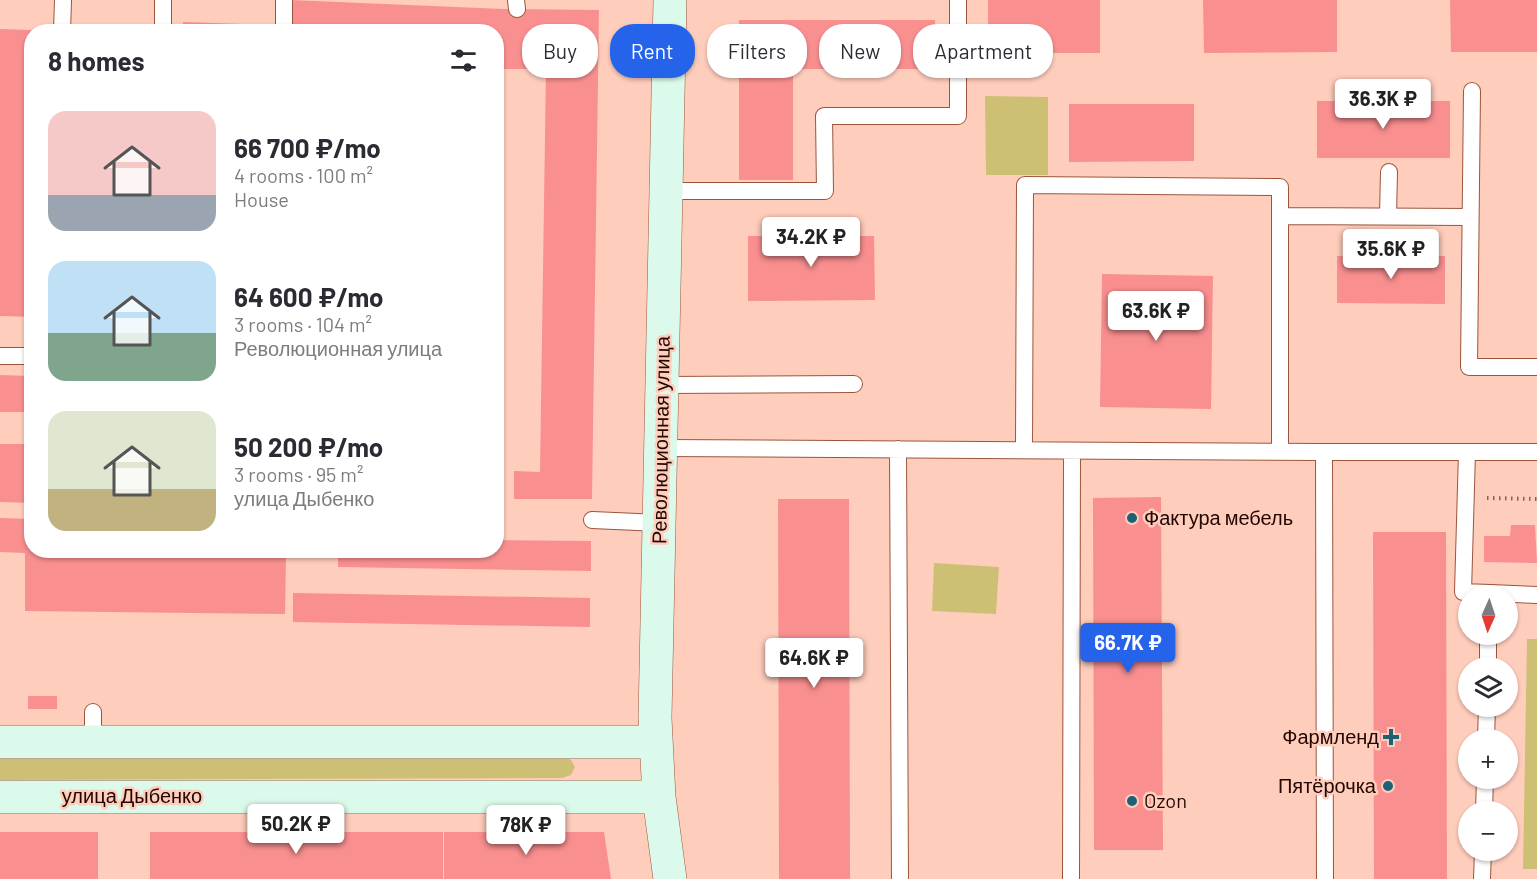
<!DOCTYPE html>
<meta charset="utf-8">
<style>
body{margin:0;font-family:Barlow,sans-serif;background:#f2f2f3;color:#2b2b33;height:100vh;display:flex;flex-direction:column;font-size:22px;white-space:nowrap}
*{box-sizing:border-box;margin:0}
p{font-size:20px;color:#7c7c81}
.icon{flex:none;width:33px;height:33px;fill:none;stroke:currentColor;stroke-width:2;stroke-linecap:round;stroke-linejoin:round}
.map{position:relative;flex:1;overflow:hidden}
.panel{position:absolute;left:24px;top:24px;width:480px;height:534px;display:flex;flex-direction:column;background:#fff;border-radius:24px;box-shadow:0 2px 4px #0004}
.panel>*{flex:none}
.hud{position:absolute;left:522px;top:24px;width:570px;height:54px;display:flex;gap:12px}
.needle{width:39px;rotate:183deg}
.controls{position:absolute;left:1458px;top:585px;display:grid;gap:12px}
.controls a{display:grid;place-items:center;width:60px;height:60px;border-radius:50%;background:#fff;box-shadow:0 2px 4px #0004;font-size:30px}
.price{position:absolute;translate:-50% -51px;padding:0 14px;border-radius:6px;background:#fff;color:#222;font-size:20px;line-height:39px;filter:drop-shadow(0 2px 3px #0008)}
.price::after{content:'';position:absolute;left:50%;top:36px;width:18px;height:14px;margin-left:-9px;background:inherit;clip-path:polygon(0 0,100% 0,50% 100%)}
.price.on{background:#2563eb;color:#fff}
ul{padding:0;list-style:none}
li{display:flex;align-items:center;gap:18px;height:150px;padding:0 24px}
li span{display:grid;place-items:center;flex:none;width:168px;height:120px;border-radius:18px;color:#555}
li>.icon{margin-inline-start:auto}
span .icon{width:72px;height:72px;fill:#fffc;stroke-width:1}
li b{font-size:26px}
h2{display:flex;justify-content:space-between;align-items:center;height:72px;padding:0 24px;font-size:26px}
.chip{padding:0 21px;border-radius:24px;background:#fff;box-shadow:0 2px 4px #0004;font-size:21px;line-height:54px}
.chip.on{background:#2563eb;color:#fff}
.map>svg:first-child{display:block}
.green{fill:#cdc075}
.building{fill:#fa8f90}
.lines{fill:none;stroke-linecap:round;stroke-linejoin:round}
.service-casing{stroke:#9c553c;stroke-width:18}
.secondary-casing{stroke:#9c553c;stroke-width:34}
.path{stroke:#856055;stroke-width:4;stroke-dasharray:1.5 4.5;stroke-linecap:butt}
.service{stroke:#fff;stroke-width:16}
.secondary{stroke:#dcfaeb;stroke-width:33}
.poi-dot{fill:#1d6174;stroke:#ffcdbc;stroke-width:2}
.labels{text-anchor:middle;stroke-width:5;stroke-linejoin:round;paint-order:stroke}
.street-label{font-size:20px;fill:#210601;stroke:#ffcdbc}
.poi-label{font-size:20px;fill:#210601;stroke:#ffcdbc;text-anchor:start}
</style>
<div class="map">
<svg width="1537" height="879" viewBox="0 0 1537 879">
<rect width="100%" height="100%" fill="#ffcdbc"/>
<path class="green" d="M985,96L1048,97V175H986Z
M934,563L999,567L996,614L932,611Z
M1527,639H1537V869H1523Z
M562,756L571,760L575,767L571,775L562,778L0,780V758Z"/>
<path class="building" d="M290,0L503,9L599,10L592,499H514V471L540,472L546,69H502V75H496V32H290Z
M988,0H1100V53H988Z
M1203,0H1337V52L1204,53Z
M1450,0H1537V52H1451Z
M739,20H935L936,69H793V180H739Z
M183,22L244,24L243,32H183Z
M0,29L32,30V317L0,316Z
M1317,101H1450V158H1317Z
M1069,104H1194V161L1069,162Z
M748,236H874L875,300L748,301Z
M1337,256H1445V304L1337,303Z
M1102,274L1213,276L1211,409L1100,407Z
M29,317H32V334H29Z
M0,375L32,376V412H0Z
M0,444H32V503L0,502Z
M1161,497L1163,850H1094L1093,498Z
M778,499H849L850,879H779Z
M0,518L32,519V550H263V556H286L285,614L25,611V553L0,552Z
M1511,525H1535L1537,563L1484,562V536H1510Z
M1373,532H1446L1447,879H1374Z
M496,540L591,541V571L338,567V550H496Z
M293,593L590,598V627L293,622Z
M28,696H57V709H28Z
M0,832H98V879H0Z
M150,832H443V879H150Z
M444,832H604L611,879H444Z"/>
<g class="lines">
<g class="service-casing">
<path id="service" d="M516,0L517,9
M62,32L63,0
M163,32V0
M284,32V0
M1472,91L1469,367H1537
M666,191H825L824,116H958V0
M1280,216L1470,217
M1388,216L1389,172
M0,356H32
M662,385L854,384
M661,448L1324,452
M898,449L900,879
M1024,450L1025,185L1280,187V452
M1467,452L1463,592L1490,593
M592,520L660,523
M1489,596L1490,593L1537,595
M1488,668V634
M1486,740L1487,706
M93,741V712
M1484,812L1485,778
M1071,879L1072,451
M1325,879L1324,452H1537
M1482,879L1483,850"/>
</g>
<g class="secondary-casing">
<path id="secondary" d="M670,0L655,718L659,797L670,879
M0,742H656
M0,797H659"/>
</g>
<path class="path" d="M1487,498L1537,499"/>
<use href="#service" class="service"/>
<use href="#secondary" class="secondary"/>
</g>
<g class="poi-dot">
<circle cx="1132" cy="518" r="6"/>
<path d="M1388 728h6v6h6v6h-6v6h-6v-6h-6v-6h6z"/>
<circle cx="1388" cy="786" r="6"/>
<circle cx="1132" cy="801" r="6"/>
</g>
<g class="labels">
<g class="street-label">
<text transform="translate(661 440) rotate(-89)" y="7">Революционная улица</text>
<text x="132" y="803">улица Дыбенко</text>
</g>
<g class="poi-label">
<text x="1144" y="525">Фактура мебель</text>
<text x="1379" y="744" text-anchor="end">Фармленд</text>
<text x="1376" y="793" text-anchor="end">Пятёрочка</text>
<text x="1144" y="808">Ozon</text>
</g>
</g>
</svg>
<div class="controls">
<a><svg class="needle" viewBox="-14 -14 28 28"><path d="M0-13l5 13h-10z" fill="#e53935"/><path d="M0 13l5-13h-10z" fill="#7c7c81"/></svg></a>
<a><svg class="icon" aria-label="layers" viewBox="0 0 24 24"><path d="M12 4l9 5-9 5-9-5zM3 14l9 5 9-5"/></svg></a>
<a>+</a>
<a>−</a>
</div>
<b class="price" style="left:1383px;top:130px">36.3K ₽</b>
<b class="price" style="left:811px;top:268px">34.2K ₽</b>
<b class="price" style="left:1391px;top:280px">35.6K ₽</b>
<b class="price" style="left:1156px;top:342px">63.6K ₽</b>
<b class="price on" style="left:1128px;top:674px">66.7K ₽</b>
<b class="price" style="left:814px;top:689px">64.6K ₽</b>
<b class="price" style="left:296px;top:855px">50.2K ₽</b>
<b class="price" style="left:526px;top:856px">78K ₽</b>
<div class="hud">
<a class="chip">Buy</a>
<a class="chip on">Rent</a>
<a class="chip">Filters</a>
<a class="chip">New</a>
<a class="chip">Apartment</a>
</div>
<section class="panel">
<h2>8 homes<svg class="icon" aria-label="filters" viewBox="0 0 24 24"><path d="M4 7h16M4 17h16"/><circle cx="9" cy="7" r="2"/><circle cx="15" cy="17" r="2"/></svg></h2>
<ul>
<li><span style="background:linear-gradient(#f6c9c9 70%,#9aa5b1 0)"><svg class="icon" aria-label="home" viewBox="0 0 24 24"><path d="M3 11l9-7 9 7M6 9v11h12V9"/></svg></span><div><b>66 700 ₽/mo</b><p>4 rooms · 100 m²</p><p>House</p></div></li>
<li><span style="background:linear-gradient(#bfe0f5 60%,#7fa58c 0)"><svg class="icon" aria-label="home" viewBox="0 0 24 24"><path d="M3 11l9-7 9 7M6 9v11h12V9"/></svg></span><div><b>64 600 ₽/mo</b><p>3 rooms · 104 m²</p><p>Революционная улица</p></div></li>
<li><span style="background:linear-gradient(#dfe7d0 65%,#c2b280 0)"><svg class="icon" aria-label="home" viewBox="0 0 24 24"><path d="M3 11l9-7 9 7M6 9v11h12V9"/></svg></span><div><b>50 200 ₽/mo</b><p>3 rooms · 95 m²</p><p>улица Дыбенко</p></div></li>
</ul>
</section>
</div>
